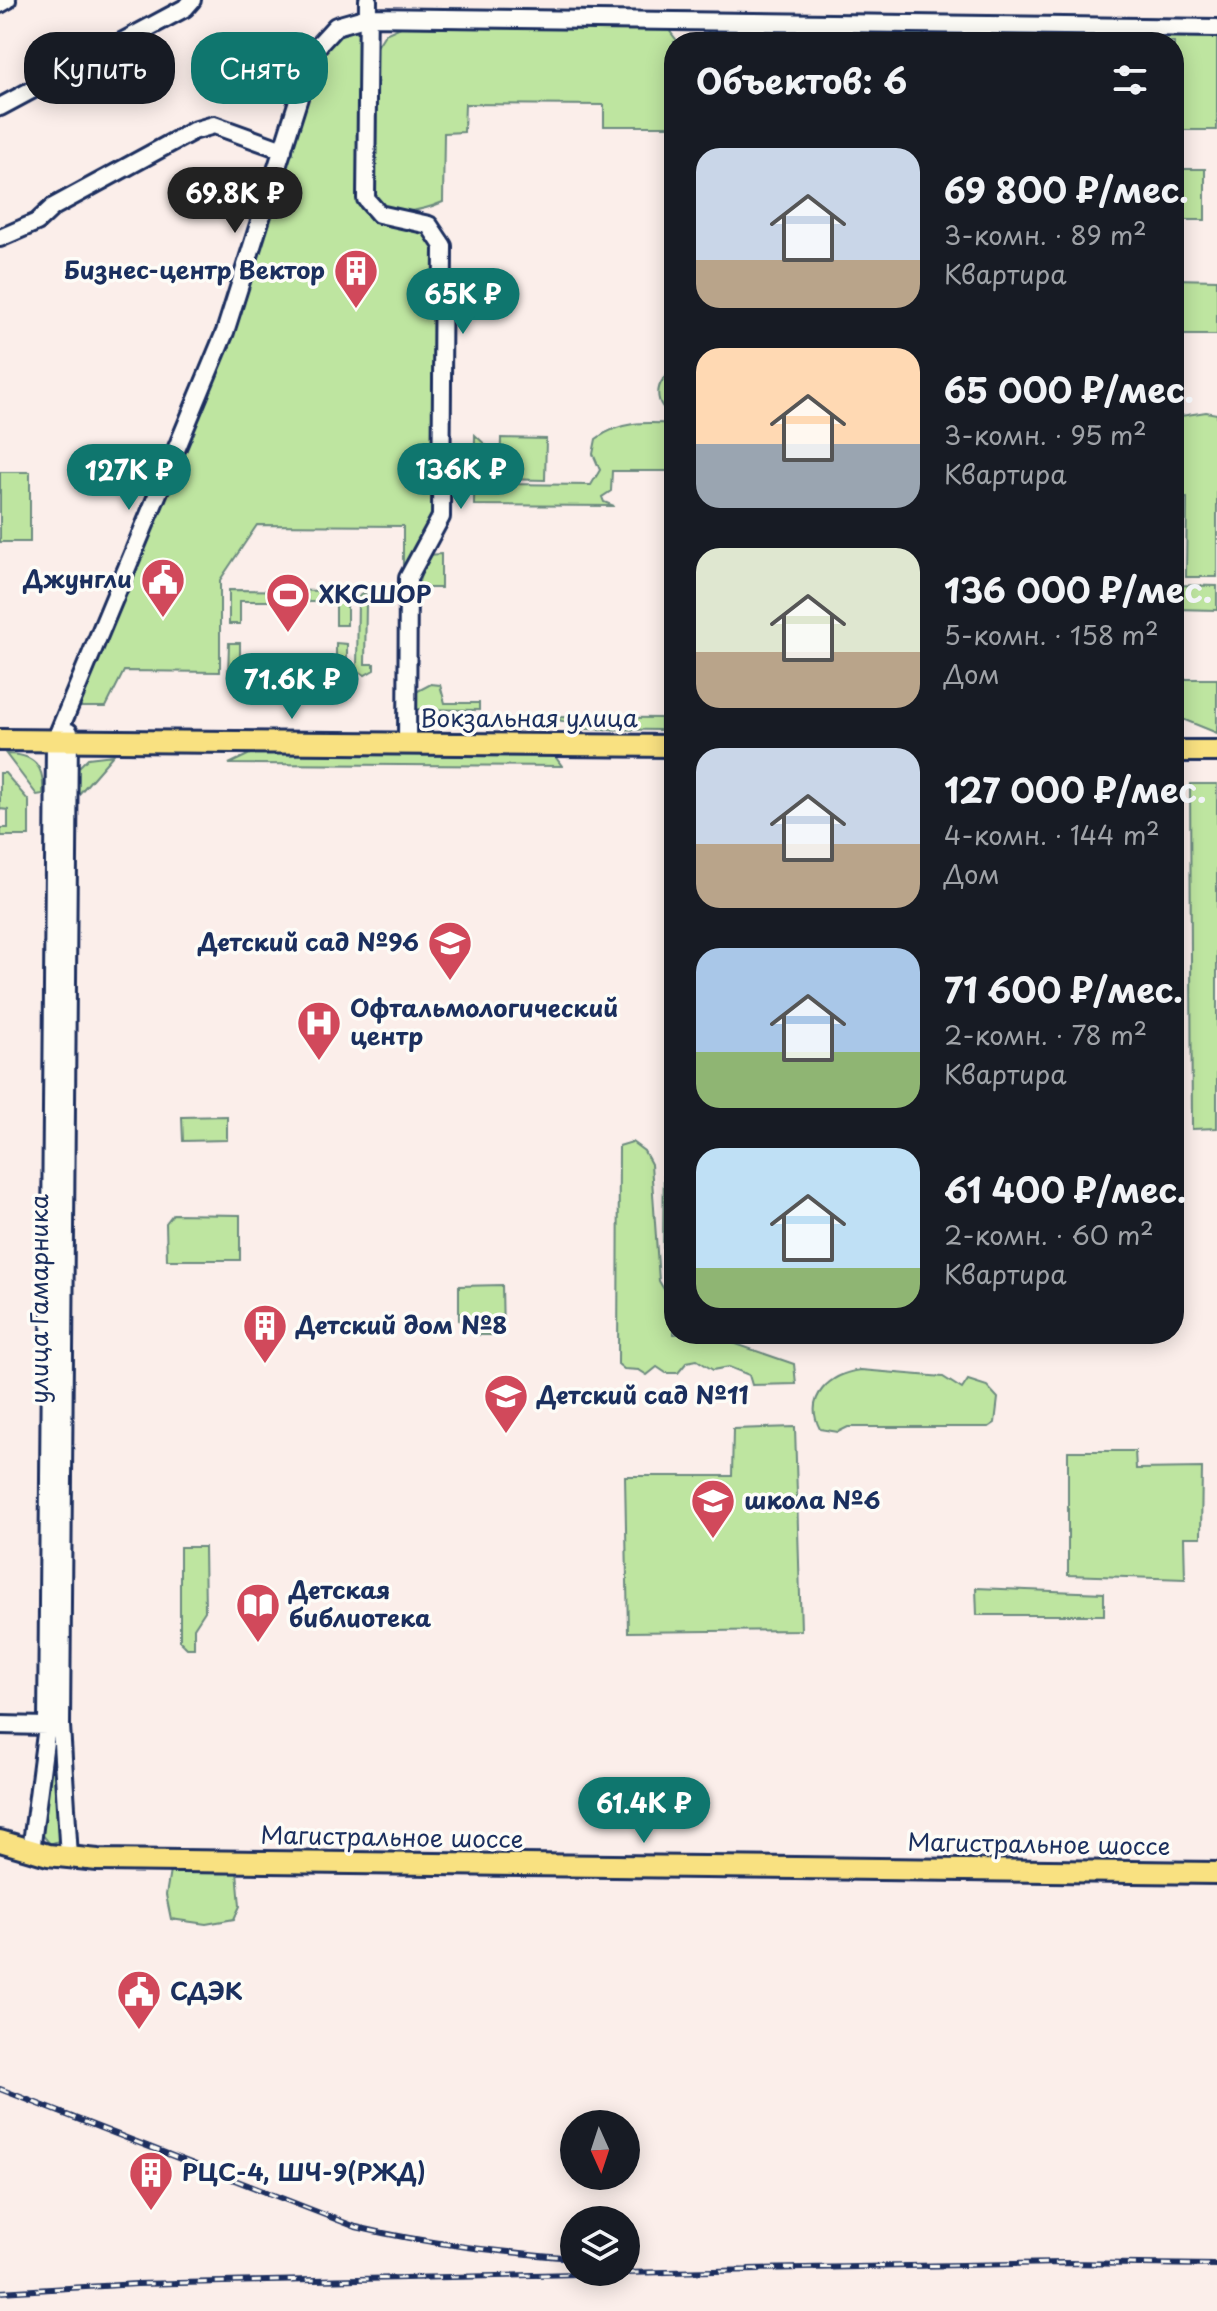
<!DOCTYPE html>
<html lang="ru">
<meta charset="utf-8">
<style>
body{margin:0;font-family:"Playpen Sans",sans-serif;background:#20242c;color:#f1f3f6;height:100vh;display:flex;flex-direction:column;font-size:30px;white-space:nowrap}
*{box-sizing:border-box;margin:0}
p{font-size:26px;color:#9ea1a6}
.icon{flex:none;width:44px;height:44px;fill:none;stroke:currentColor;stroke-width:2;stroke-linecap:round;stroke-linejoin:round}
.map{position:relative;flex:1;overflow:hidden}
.details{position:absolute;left:664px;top:32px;width:520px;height:1312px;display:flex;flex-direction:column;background:#171b24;border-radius:32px;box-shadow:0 4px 20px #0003}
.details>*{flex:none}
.hud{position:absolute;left:24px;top:32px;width:520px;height:72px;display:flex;gap:16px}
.needle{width:52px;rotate:177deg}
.tools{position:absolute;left:560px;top:2110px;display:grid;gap:16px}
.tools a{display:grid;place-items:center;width:80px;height:80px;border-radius:50%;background:#171b24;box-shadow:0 4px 20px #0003;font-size:40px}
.price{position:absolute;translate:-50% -68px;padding:0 18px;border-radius:28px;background:#0f766e;color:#fff;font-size:26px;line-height:52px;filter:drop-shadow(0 2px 4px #0008)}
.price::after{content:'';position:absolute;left:50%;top:48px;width:24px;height:18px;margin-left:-12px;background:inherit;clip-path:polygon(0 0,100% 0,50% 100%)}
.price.current{background:#222;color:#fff}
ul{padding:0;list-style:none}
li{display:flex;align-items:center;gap:24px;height:200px;padding:0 32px}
li span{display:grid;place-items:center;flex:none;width:224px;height:160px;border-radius:24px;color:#555}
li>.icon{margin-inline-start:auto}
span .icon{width:96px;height:96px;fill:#fffc;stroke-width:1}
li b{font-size:34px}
h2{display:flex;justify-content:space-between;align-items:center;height:96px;padding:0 32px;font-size:34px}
.pill{padding:0 28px;border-radius:32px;background:#171b24;box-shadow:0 4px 20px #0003;font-size:28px;line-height:72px}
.pill.current{background:#0f766e;color:#fff}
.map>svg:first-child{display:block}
.green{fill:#bee5a0;stroke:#6c8a7f;stroke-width:2}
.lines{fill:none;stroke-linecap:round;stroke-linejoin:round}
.minor-casing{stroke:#1b2f5e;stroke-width:22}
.major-casing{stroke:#1b2f5e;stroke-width:26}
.minor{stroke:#fdfcf7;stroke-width:16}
.major{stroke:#f9e181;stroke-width:20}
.rail-casing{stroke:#1b2f5e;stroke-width:6}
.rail{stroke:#fdfcf7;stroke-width:3;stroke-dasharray:9;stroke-linecap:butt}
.labels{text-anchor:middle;stroke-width:7;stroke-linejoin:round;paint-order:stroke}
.poi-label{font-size:24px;font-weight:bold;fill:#1b2f5e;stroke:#fdfcf7;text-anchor:start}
.street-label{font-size:24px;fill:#1b2f5e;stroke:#fdfcf7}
</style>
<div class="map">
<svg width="1217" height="2311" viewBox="0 0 1217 2311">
<rect width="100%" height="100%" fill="#fbeeea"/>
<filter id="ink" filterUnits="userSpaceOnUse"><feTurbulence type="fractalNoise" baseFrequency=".0125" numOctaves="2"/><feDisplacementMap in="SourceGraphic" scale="16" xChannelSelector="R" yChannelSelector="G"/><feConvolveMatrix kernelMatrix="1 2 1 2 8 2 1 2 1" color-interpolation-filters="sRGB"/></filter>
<g filter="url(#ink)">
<path class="green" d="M368,17L366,199L379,214L429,225L443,246L441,517L403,578V526L257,525L220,580V672L124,671L106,707H69L157,497L324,37Z
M403,26L668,29L678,42H674V126H604V105L465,104L464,132L444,133L443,202C421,211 397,217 375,203L371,190L375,50L385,34Z
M712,29L737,30L741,34L772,35L782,30L920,32L931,42H697Z
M960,30L1217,33V130H1174V42H944L947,33Z
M1174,169H1205V220H1174Z
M1174,279L1217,280V335H1174Z
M674,371V416C653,405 653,382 674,371Z
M1206,412L1217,414V577H1186L1187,498H1174V417Z
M674,424V471H612L611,491L602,497L604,502L614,506L474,505L475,435L490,449L496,484L591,485L600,470L593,454L596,439C620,421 645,422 674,424Z
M501,438L546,439L545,480L500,479Z
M0,472H30V542H0Z
M441,554V588H417L427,555Z
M1174,585L1217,586V610L1174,609Z
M229,590L347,591V625H336V602H308L307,594H269V601H240V624H229Z
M362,593L374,598V604H366L365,664H374V670L365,675L357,670L358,598Z
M229,643H240V660L268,663V673H307V663L336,661V643L347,644V676L228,675Z
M1174,679H1217V733L1185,720H1174Z
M431,684L440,685L445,703H479V710L414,709L416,692Z
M551,717L661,718V730L584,729Z
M254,752L554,755L562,766L229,764Z
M6,754C34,754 45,766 43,794L37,795Z
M113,755L79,794L76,798L78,768L88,758Z
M0,773H5L29,801V836H1V828H8V810L0,809Z
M1190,784H1217V1128L1192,1129Z
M227,1116V1140L183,1141L182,1117Z
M674,1129V1287L666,1274L663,1259L664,1155Z
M632,1142L644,1151L651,1164L659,1281L674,1306V1334H707L794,1364L796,1384L752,1385L749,1375L729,1367L713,1370L697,1360L687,1362L678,1373H666L657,1367L647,1375L639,1370L624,1369L618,1364L619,1146Z
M173,1214L240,1215V1260H167L166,1223Z
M502,1285L503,1335H474L459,1320V1286Z
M861,1370L943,1377L962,1389L968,1380L987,1386L998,1398L995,1423L989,1427H848L838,1432L820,1429C803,1397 830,1374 861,1370Z
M795,1427L801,1630L628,1632L625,1476H732L733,1429Z
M54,1429L61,1840L50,1844L41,1833Z
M1068,1451H1135L1136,1469L1202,1468L1201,1537H1184L1185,1579L1068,1575Z
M180,1547H204L205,1611L194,1628V1648H187L180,1641Z
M976,1588L1104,1593V1615H977Z
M170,1871H237L240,1906L234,1919L206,1924L171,1919L166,1895Z"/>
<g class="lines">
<g class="minor-casing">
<path id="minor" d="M368,0L366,199L379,214L429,225L443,246L441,517L408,578L407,744
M0,4L7,0
M0,107L185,8L192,0
M0,238L37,222L53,207L193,131L214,125L283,150
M69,732L61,1726L69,1857
M0,1725L47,1726
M31,1851L47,1726L55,741L225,332L314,50L336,26L368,17L1217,28"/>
</g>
<g class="major-casing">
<path id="major" d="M0,740L674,746
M1174,751H1217
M0,1841L48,1855L98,1860L1217,1873"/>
</g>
<use href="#minor" class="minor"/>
<use href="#major" class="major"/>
<g class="rail-casing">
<path id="rail" d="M0,2089L356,2227C428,2244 500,2252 574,2258
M749,2269L1063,2263L1217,2265
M0,2292L137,2284L759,2270"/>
</g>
<use href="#rail" class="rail"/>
</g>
</g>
<defs>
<g id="building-pin" transform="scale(2.3)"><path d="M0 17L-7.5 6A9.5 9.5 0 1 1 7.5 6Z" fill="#d1495b" stroke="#fdfcf7"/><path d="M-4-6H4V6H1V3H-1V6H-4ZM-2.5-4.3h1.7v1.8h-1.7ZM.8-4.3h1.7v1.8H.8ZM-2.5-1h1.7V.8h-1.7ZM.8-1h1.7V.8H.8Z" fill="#fff"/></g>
<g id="civic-pin" transform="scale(2.3)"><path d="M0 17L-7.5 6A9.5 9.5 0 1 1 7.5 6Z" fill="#d1495b" stroke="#fdfcf7"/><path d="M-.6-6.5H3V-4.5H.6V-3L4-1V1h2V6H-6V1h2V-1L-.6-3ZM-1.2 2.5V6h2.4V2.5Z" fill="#fff"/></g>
<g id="stadium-pin" transform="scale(2.3)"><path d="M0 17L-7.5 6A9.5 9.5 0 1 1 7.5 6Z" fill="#d1495b" stroke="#fdfcf7"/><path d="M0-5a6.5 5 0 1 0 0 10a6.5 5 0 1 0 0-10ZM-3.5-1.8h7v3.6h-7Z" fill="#fff"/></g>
<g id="school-pin" transform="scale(2.3)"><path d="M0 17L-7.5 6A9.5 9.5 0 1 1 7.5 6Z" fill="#d1495b" stroke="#fdfcf7"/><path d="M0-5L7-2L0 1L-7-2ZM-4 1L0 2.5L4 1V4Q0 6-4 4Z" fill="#fff"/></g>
<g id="hospital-pin" transform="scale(2.3)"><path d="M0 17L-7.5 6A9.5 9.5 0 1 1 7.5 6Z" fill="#d1495b" stroke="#fdfcf7"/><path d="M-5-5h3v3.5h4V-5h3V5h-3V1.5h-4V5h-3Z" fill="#fff"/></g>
<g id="library-pin" transform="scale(2.3)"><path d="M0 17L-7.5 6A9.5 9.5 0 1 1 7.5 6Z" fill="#d1495b" stroke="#fdfcf7"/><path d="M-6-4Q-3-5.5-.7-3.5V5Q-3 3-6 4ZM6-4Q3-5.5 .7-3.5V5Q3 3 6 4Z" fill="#fff"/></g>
</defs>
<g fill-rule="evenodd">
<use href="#building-pin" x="356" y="271"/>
<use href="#civic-pin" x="163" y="580"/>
<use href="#stadium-pin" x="288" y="595"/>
<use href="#school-pin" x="450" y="943"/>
<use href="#hospital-pin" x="319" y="1023"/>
<use href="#building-pin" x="265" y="1326"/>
<use href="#school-pin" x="506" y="1396"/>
<use href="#school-pin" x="713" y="1501"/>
<use href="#library-pin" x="258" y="1605"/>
<use href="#civic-pin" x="139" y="1992"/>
<use href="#building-pin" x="151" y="2173"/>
</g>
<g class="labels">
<g class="poi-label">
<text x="325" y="279" text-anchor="end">Бизнес-центр Вектор</text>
<text x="132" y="588" text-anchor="end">Джунгли</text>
<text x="319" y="603">ХКСШОР</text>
<text x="419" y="951" text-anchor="end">Детский сад №96</text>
<text x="350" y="1017">Офтальмологический<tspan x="350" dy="28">центр</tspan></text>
<text x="296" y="1334">Детский дом №8</text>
<text x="537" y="1404">Детский сад №11</text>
<text x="744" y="1509">школа №6</text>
<text x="289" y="1599">Детская<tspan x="289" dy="28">библиотека</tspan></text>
<text x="170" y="2000">СДЭК</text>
<text x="182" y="2181">РЦС-4, ШЧ-9(РЖД)</text>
</g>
<g class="street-label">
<text x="529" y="727">Вокзальная улица</text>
<text transform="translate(40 1299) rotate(-90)" y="8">улица Гамарника</text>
<text transform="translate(392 1838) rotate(1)" y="8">Магистральное шоссе</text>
<text transform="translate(1039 1845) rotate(1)" y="8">Магистральное шоссе</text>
</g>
</g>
</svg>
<div class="tools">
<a><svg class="needle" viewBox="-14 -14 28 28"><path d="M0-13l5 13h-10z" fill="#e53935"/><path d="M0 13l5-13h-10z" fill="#9ea1a6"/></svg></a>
<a><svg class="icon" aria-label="layers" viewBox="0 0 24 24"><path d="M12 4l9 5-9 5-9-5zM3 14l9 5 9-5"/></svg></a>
</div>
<b class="price current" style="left:235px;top:235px">69.8K ₽</b>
<b class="price" style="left:463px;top:336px">65K ₽</b>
<b class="price" style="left:461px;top:511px">136K ₽</b>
<b class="price" style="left:129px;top:512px">127K ₽</b>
<b class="price" style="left:292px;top:721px">71.6K ₽</b>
<b class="price" style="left:644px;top:1845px">61.4K ₽</b>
<div class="hud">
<a class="pill">Купить</a>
<a class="pill current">Снять</a>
</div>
<section class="details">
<h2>Объектов: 6<svg class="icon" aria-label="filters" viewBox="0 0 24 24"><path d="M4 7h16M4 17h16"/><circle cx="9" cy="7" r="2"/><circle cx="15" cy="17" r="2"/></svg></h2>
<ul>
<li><span style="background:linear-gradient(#c9d6e8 70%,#b9a48a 0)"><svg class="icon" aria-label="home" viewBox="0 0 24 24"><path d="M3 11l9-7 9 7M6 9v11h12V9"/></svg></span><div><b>69 800 ₽/мес.</b><p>3-комн. · 89 m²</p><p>Квартира</p></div></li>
<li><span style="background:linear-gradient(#ffd9b3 60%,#9aa5b1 0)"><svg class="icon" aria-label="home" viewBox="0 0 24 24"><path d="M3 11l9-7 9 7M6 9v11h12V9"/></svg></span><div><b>65 000 ₽/мес.</b><p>3-комн. · 95 m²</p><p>Квартира</p></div></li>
<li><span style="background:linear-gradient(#dfe7d0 65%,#b9a48a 0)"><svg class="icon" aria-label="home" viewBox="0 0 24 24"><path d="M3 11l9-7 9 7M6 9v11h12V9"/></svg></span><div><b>136 000 ₽/мес.</b><p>5-комн. · 158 m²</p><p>Дом</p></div></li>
<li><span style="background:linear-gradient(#c9d6e8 60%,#b9a48a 0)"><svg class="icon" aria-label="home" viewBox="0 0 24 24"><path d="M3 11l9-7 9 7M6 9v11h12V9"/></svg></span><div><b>127 000 ₽/мес.</b><p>4-комн. · 144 m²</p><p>Дом</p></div></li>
<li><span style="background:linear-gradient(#a9c7e8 65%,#8fb573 0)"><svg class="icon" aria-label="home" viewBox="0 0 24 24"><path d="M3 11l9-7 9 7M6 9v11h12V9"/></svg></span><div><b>71 600 ₽/мес.</b><p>2-комн. · 78 m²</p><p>Квартира</p></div></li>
<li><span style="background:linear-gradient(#bfe0f5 75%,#8fb573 0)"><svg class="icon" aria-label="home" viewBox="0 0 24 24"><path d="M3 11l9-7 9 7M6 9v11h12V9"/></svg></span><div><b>61 400 ₽/мес.</b><p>2-комн. · 60 m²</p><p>Квартира</p></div></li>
</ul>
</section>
</div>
